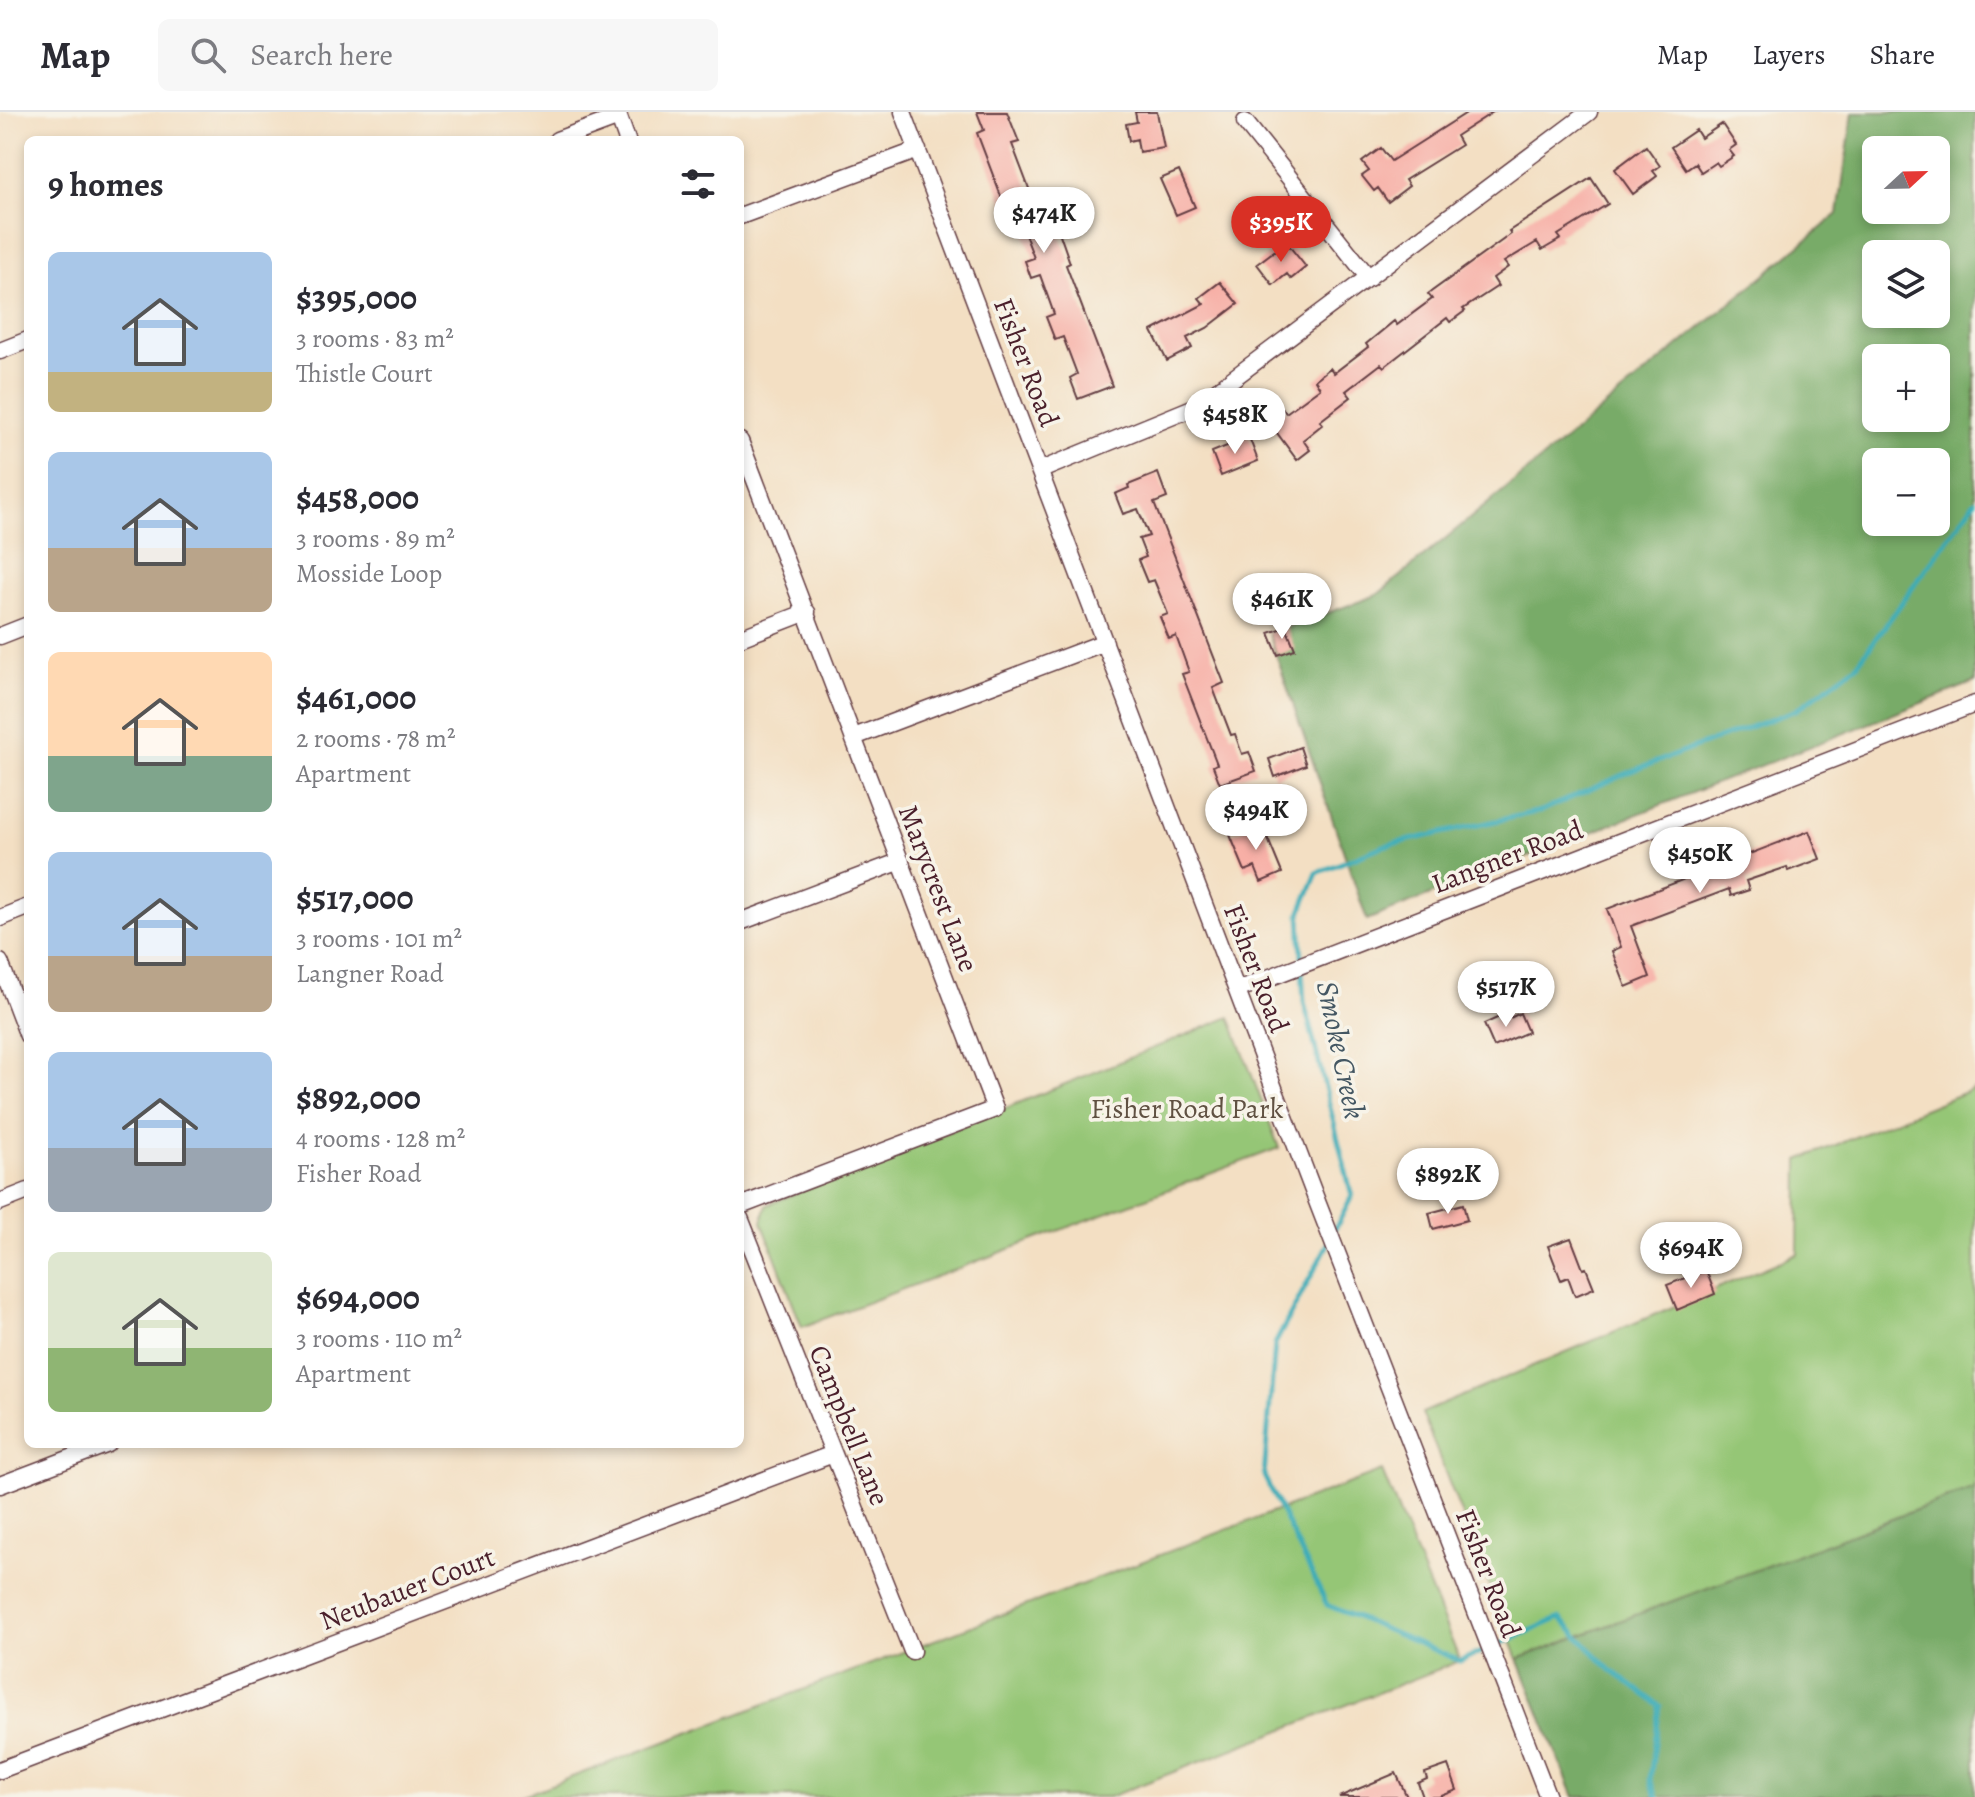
<!DOCTYPE html>
<meta charset="utf-8">
<style>
body{margin:0;font-family:Alegreya,serif;background:#f7f7f7;color:#2b2b33;height:100vh;display:flex;flex-direction:column;font-size:30px;white-space:nowrap}
*{box-sizing:border-box;margin:0}
p{font-size:26px;color:#7c7c81}
.icon{flex:none;width:44px;height:44px;fill:none;stroke:currentColor;stroke-width:2;stroke-linecap:round;stroke-linejoin:round}
.map{position:relative;flex:1;overflow:hidden}
.drawer{position:absolute;left:24px;top:24px;width:720px;height:1312px;display:flex;flex-direction:column;background:#fff;border-radius:12px;box-shadow:0 4px 12px #0003}
.drawer>*{flex:none}
.needle{width:52px;rotate:68deg}
.tools{position:absolute;left:1862px;top:24px;display:grid;gap:16px}
.tools a{display:grid;place-items:center;width:88px;height:88px;border-radius:12px;background:#fff;box-shadow:0 4px 12px #0003;font-size:40px}
.price{position:absolute;translate:-50% -68px;padding:0 18px;border-radius:28px;background:#fff;color:#222;font-size:26px;line-height:52px;filter:drop-shadow(0 2px 4px #0008)}
.price::after{content:'';position:absolute;left:50%;top:48px;width:24px;height:18px;margin-left:-12px;background:inherit;clip-path:polygon(0 0,100% 0,50% 100%)}
.price.on{background:#d93025;color:#fff}
ul{padding:0;list-style:none}
li{display:flex;align-items:center;gap:24px;height:200px;padding:0 24px}
li span{display:grid;place-items:center;flex:none;width:224px;height:160px;border-radius:12px;color:#555}
li>.icon{margin-inline-start:auto}
span .icon{width:96px;height:96px;fill:#fffc;stroke-width:1}
li b{font-size:34px}
h2{display:flex;justify-content:space-between;align-items:center;height:96px;padding:0 24px;font-size:34px}
header{display:flex;align-items:center;gap:48px;box-sizing:border-box;height:112px;padding:0 40px;background:#fff;border-bottom:2px solid #e1e1e2}
header strong{font-size:38px}
nav{display:flex;gap:44px;margin-inline-start:auto;font-size:28px}
.search{width:560px;height:72px;background:#f7f7f7;display:flex;align-items:center;gap:20px;box-sizing:border-box;padding:0 28px;border-radius:12px;color:#7c7c81;font-size:30px}
.map>svg:first-child{display:block}
.green{fill:#95c676;stroke:#707250;stroke-width:2}
.forest{fill:#78ab67;stroke:#616549;stroke-width:2;fill-rule:evenodd}
.lines{fill:none;stroke-linecap:round;stroke-linejoin:round}
.stream{stroke:#3bacb7;stroke-width:5}
.building{fill:#f7afa6}
.street-casing{stroke:#633c42;stroke-width:19}
.street{stroke:#fff;stroke-width:16}
.labels{text-anchor:middle;stroke-width:7;stroke-linejoin:round;paint-order:stroke}
.street-label{font-size:28px;fill:#4a1f2b;stroke:#f7f3e8}
.park-label{font-size:28px;fill:#605142;stroke:#f7f3e8}
.water-label{font-size:30px;font-style:italic;fill:#445763;stroke:#f7f3e8}
</style>
<header>
<strong>Map</strong>
<div class="search"><svg class="icon" aria-label="search" viewBox="0 0 24 24"><circle cx="10" cy="10" r="6"/><path d="M15 15l6 6"/></svg>Search here</div>
<nav><a>Map</a><a>Layers</a><a>Share</a></nav>
</header>
<div class="map">
<svg width="1975" height="1685" viewBox="0 0 1975 1685">
<rect width="100%" height="100%" fill="#f7f3e8"/>
<filter id="ink" filterUnits="userSpaceOnUse"><feTurbulence type="fractalNoise" baseFrequency=".0125" numOctaves="2"/><feDisplacementMap in="SourceGraphic" scale="16" xChannelSelector="R" yChannelSelector="G"/><feConvolveMatrix kernelMatrix="1 2 1 2 8 2 1 2 1" color-interpolation-filters="sRGB"/></filter>
<filter id="wash" filterUnits="userSpaceOnUse"><feTurbulence type="fractalNoise" baseFrequency=".006" numOctaves="4" result="noise"/><feDisplacementMap in="SourceGraphic" scale="32" xChannelSelector="R" yChannelSelector="G"/><feGaussianBlur stdDeviation="1.8" result="paint"/><feColorMatrix in="noise" values="0 0 0 0 0 0 0 0 0 0 0 0 0 0 0 0 0 1.4 0 .05"/><feComposite in="paint" operator="in"/></filter>
<g filter="url(#wash)">
<rect width="100%" height="100%" fill="#f3dfc3"/>
<path class="green" d="M1230,905L1279,1036L802,1215L762,1110L767,1093Z
M1975,976V1376L1518,1547L1422,1301L1798,1142L1799,1048Z
M1382,1359L1460,1549L1109,1685H519Z"/>
<path class="forest" d="M1853,0H1975V570L1367,808L1269,522L1377,483L1838,102ZM1876,38H1936V98H1876ZM1876,142H1936V202H1876ZM1876,246H1936V306H1876ZM1876,350H1936V410H1876Z
M1975,1376V1685H1574L1518,1547Z"/>
<g class="lines">
<path class="stream" d="M1302,848L1300,802L1317,761L1383,734L1541,699L1632,659L1796,598L1856,554L1975,389
M1302,858L1304,890L1352,1084L1333,1121
M1329,1130L1275,1232L1264,1364L1327,1493L1460,1549L1560,1506L1612,1559L1660,1594L1650,1667L1657,1685"/>
</g>
<g id="blocks">
<path class="building" d="M977,0H1007L1019,30L1012,32L1044,116L1056,111L1070,151L1066,153L1112,274L1078,287L1070,266L1077,262L1063,225L1055,228L1046,205L1054,202L1040,163L1031,166L1025,149L1034,146L1021,112L1017,113L1012,99L1007,100L977,21L984,18Z
M1135,0H1157L1164,36L1139,40L1137,27L1129,29L1126,12L1137,10Z
M1468,0H1493L1456,24L1461,33L1405,68L1409,74L1388,90L1378,76L1374,79L1362,64L1369,59L1362,50L1381,36L1391,49Z
M1722,12L1736,33L1729,38L1734,44L1719,54L1716,50L1701,60L1695,51L1686,57L1671,35L1696,18L1701,26Z
M1646,34L1660,54L1653,59L1657,64L1633,82L1615,57Z
M1179,59L1195,95L1176,103L1160,67Z
M1591,66L1608,92L1558,123L1561,127L1542,138L1537,130L1504,150L1508,155L1493,166L1498,174L1463,197L1465,199L1450,210L1447,206L1384,255L1381,252L1346,279L1351,285L1320,309L1323,312L1303,328L1310,338L1297,348L1266,306L1281,295L1286,301L1320,276L1315,268L1330,256L1334,261L1368,235L1366,232L1394,209L1397,213L1432,187L1428,182L1511,122L1509,119Z
M1286,130L1306,155L1291,167L1287,162L1273,173L1257,152Z
M1220,170L1238,192L1207,216L1187,226L1192,236L1167,249L1152,219L1204,192L1199,186Z
M1249,325L1258,349L1221,364L1212,340Z
M1158,361L1167,386L1154,391L1224,571L1213,576L1231,623L1235,622L1242,642L1249,640L1256,659L1220,672L1213,654L1217,652L1182,562L1189,560L1176,524L1169,527L1160,505L1168,502L1154,468L1147,470L1138,448L1146,445L1139,427L1149,424L1138,397L1123,402L1115,382L1129,376L1128,373Z
M1286,515L1295,537L1278,543L1269,521Z
M1300,635L1306,653L1275,665L1269,647Z
M1261,710L1282,761L1261,770L1255,755L1245,759L1230,723Z
M1809,719L1820,747L1788,759L1787,755L1746,769L1749,778L1731,784L1729,777L1631,814L1650,865L1626,875L1612,839L1621,835L1607,797Z
M1508,901L1510,906L1520,901L1528,920L1494,935L1484,912Z
M1463,1092L1467,1108L1433,1117L1429,1101Z
M1571,1126L1583,1157L1586,1156L1594,1176L1575,1184L1568,1165L1561,1168L1548,1134Z
M1706,1158L1715,1182L1677,1198L1667,1173Z
M1448,1653L1457,1678L1439,1685H1423L1418,1671L1427,1667L1425,1661Z
M1396,1661L1407,1685H1339Z"/>
</g>
</g>
<g filter="url(#ink)">
<use href="#blocks" fill-opacity="0" stroke="#633c42" stroke-width="2"/>
<g class="lines">
<g class="street-casing">
<path id="street" d="M617,0L627,28
M903,0L1318,1092L1548,1685
M1245,10L1369,166
M557,28L619,5
M740,104L918,38
M0,239L28,228
M740,329L995,997L740,1094
M1041,358L1195,295L1589,0
M0,524L28,513
M740,526L807,500
M854,625L1105,530
M0,806L28,795
M740,810L901,749
M0,850L28,924
M1237,878L1975,592
M0,1090L28,1079
M740,1106L912,1539
M0,1373L108,1332
M0,1658L833,1342"/>
</g>
<use href="#street" class="street"/>
</g>
</g>
<g class="labels">
<g class="street-label">
<text transform="translate(1027 250) rotate(69)" y="10">Fisher Road</text>
<text transform="translate(1507 744) rotate(-21)" y="10">Langner Road</text>
<text transform="translate(939 776) rotate(69)" y="10">Marycrest Lane</text>
<text transform="translate(1257 856) rotate(69)" y="10">Fisher Road</text>
<text transform="translate(850 1313) rotate(68)" y="10">Campbell Lane</text>
<text transform="translate(1489 1461) rotate(69)" y="10">Fisher Road</text>
<text transform="translate(407 1476) rotate(-21)" y="10">Neubauer Court</text>
</g>
<g class="park-label">
<text x="1187" y="1006">Fisher Road Park</text>
</g>
<g class="water-label">
<text transform="translate(1341 938) rotate(78)" y="10">Smoke Creek</text>
</g>
</g>
</svg>
<div class="tools">
<a><svg class="needle" viewBox="-14 -14 28 28"><path d="M0-13l5 13h-10z" fill="#e53935"/><path d="M0 13l5-13h-10z" fill="#7c7c81"/></svg></a>
<a><svg class="icon" aria-label="layers" viewBox="0 0 24 24"><path d="M12 4l9 5-9 5-9-5zM3 14l9 5 9-5"/></svg></a>
<a>+</a>
<a>−</a>
</div>
<b class="price" style="left:1044px;top:143px">$474K</b>
<b class="price on" style="left:1281px;top:152px">$395K</b>
<b class="price" style="left:1235px;top:344px">$458K</b>
<b class="price" style="left:1282px;top:529px">$461K</b>
<b class="price" style="left:1256px;top:740px">$494K</b>
<b class="price" style="left:1700px;top:783px">$450K</b>
<b class="price" style="left:1506px;top:917px">$517K</b>
<b class="price" style="left:1448px;top:1104px">$892K</b>
<b class="price" style="left:1691px;top:1178px">$694K</b>
<section class="drawer">
<h2>9 homes<svg class="icon" aria-label="filters" viewBox="0 0 24 24"><path d="M4 7h16M4 17h16"/><circle cx="9" cy="7" r="2"/><circle cx="15" cy="17" r="2"/></svg></h2>
<ul>
<li><span style="background:linear-gradient(#a9c7e8 75%,#c2b280 0)"><svg class="icon" aria-label="home" viewBox="0 0 24 24"><path d="M3 11l9-7 9 7M6 9v11h12V9"/></svg></span><div><b>$395,000</b><p>3 rooms · 83 m²</p><p>Thistle Court</p></div></li>
<li><span style="background:linear-gradient(#a9c7e8 60%,#b9a48a 0)"><svg class="icon" aria-label="home" viewBox="0 0 24 24"><path d="M3 11l9-7 9 7M6 9v11h12V9"/></svg></span><div><b>$458,000</b><p>3 rooms · 89 m²</p><p>Mosside Loop</p></div></li>
<li><span style="background:linear-gradient(#ffd9b3 65%,#7fa58c 0)"><svg class="icon" aria-label="home" viewBox="0 0 24 24"><path d="M3 11l9-7 9 7M6 9v11h12V9"/></svg></span><div><b>$461,000</b><p>2 rooms · 78 m²</p><p>Apartment</p></div></li>
<li><span style="background:linear-gradient(#a9c7e8 65%,#b9a48a 0)"><svg class="icon" aria-label="home" viewBox="0 0 24 24"><path d="M3 11l9-7 9 7M6 9v11h12V9"/></svg></span><div><b>$517,000</b><p>3 rooms · 101 m²</p><p>Langner Road</p></div></li>
<li><span style="background:linear-gradient(#a9c7e8 60%,#9aa5b1 0)"><svg class="icon" aria-label="home" viewBox="0 0 24 24"><path d="M3 11l9-7 9 7M6 9v11h12V9"/></svg></span><div><b>$892,000</b><p>4 rooms · 128 m²</p><p>Fisher Road</p></div></li>
<li><span style="background:linear-gradient(#dfe7d0 60%,#8fb573 0)"><svg class="icon" aria-label="home" viewBox="0 0 24 24"><path d="M3 11l9-7 9 7M6 9v11h12V9"/></svg></span><div><b>$694,000</b><p>3 rooms · 110 m²</p><p>Apartment</p></div></li>
</ul>
</section>
</div>
